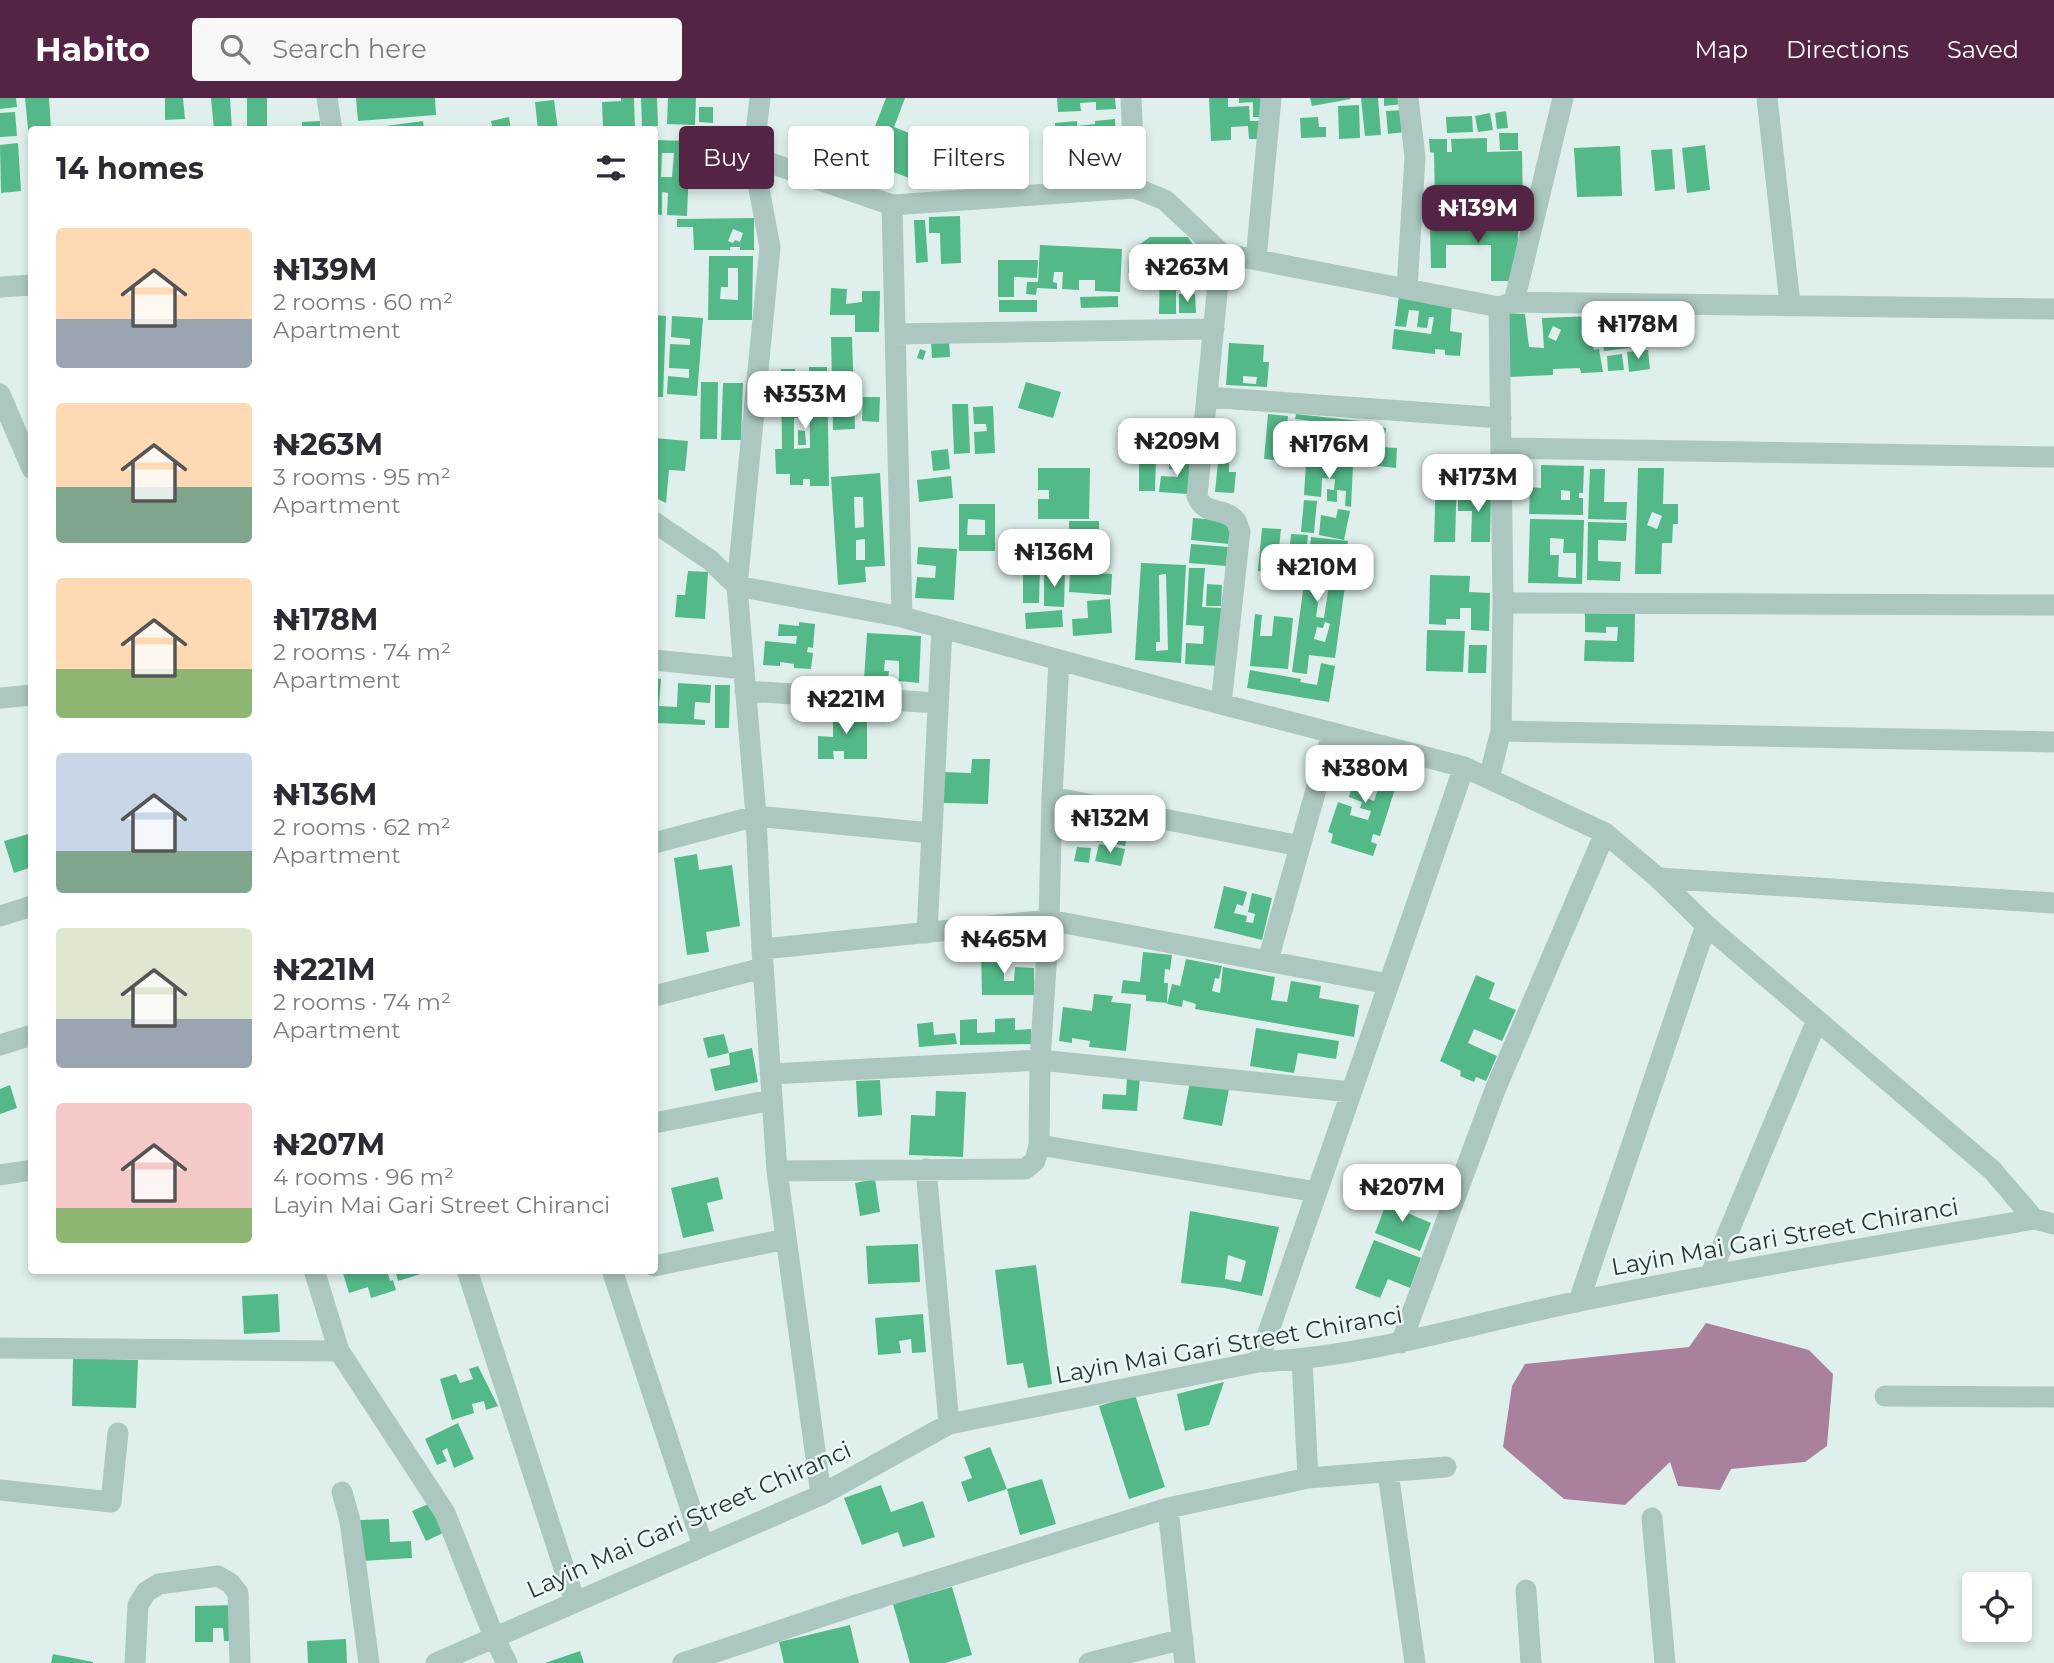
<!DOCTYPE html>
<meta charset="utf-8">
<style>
body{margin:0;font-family:Montserrat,sans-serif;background:#f7f7f7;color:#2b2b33;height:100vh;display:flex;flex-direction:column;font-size:26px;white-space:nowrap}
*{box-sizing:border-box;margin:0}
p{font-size:23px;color:#7c7c81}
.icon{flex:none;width:38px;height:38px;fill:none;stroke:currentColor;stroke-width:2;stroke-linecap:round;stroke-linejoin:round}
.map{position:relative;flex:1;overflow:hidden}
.panel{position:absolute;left:28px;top:28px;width:630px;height:1148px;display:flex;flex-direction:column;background:#fff;border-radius:7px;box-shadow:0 4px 10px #0003}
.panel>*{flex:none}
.guide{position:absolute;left:679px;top:28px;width:665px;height:63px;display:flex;gap:14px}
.fabs{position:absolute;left:1962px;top:1474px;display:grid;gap:14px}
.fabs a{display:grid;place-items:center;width:70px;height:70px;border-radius:7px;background:#fff;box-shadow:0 4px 10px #0003;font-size:35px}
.price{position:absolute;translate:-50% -60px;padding:0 16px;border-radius:14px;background:#fff;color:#222;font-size:23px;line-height:46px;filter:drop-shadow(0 2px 4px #0008)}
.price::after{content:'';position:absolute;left:50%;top:42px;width:21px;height:16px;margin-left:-10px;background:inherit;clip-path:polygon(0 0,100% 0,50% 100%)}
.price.on{background:#532443;color:#fff}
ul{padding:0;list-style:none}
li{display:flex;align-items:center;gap:21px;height:175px;padding:0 28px}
li span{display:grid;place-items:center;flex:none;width:196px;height:140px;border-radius:7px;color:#555}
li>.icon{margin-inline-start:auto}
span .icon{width:84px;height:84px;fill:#fffc;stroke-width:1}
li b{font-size:30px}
h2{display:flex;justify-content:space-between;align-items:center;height:84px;padding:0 28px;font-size:30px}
.tag{padding:0 24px;border-radius:7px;background:#fff;box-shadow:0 4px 10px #0003;font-size:24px;line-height:63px}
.tag.on{background:#532443;color:#fff}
header{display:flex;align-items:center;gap:42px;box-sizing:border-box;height:98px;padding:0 35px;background:#532443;color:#fff}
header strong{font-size:33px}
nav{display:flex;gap:38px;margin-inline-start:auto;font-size:24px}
.search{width:490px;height:63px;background:#f7f7f7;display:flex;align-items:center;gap:18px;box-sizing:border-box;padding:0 24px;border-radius:7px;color:#7c7c81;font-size:26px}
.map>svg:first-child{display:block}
.water{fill:#aa819d}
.building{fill:#54b988;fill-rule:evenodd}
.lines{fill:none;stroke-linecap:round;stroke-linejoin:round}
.street{stroke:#acc7c0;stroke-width:21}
.labels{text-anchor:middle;stroke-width:5;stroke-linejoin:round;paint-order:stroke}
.street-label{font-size:24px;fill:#2a3631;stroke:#eaf8f5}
</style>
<header>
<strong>Habito</strong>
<div class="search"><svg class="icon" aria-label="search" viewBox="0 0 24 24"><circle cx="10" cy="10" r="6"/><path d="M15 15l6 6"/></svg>Search here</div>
<nav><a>Map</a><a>Directions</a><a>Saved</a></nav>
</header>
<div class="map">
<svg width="2054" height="1565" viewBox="0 0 2054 1565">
<rect width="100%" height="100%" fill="#dff0ec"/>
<path class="water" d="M1706,1225L1809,1252L1833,1276L1827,1348L1805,1364L1731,1371L1720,1392L1678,1388L1670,1364L1625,1407L1564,1401L1503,1349L1512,1288L1525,1266L1689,1249Z"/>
<path class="building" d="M0,0H16L17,9L0,11Z
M25,0H49L51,32H32V52H30Z
M165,0H183L185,21L165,22Z
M211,0H230L232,32H214Z
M247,0H267V32H247Z
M356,0H435L436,17L358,23Z
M621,0H634L635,32H603L602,4L621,3Z
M641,0H657L658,28L642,29Z
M668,0H696L695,27L667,26Z
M886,0H905L894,29L924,41L909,80L862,62Z
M1057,0H1115L1116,11L1096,12V4L1080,5L1081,13L1058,14Z
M1209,0H1228V9L1249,8L1250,23H1264L1265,41H1249L1248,28L1231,29V42L1211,43Z
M1239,0H1263L1264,19H1253V4L1239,5Z
M1310,0H1350L1351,1L1312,8Z
M1361,0H1378L1381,37L1365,38Z
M1384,0H1402L1403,6L1384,8Z
M554,2L558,32H538L535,4Z
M1359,7L1360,40L1339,41L1338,8Z
M699,9H713V25L699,24Z
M1403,12L1405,34L1388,36L1386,13Z
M1506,13L1508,30L1497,31L1495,15Z
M15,14L17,38L0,39V15Z
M1490,15L1493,32L1478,34L1475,18Z
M1472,18L1473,34L1447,35L1446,19Z
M509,19L511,32H493L491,23Z
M1318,19L1319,29H1326V39L1301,40L1300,20Z
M1115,21L1118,72L1090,74V66H1099V59L1076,61L1077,75L1058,76L1055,25L1077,23V28L1095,26V23Z
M320,23V32H302V24Z
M423,23L424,32H371V30Z
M1499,35H1518V52H1500Z
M1487,40V54L1522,53L1523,110L1488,111V122L1452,123V109H1446V124H1431V103H1435L1434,55L1430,54L1429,41H1447V54H1452L1451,41Z
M654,42L690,43L687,118L667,117L668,95L662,94V117L654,116ZM662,55H674L672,79H661Z
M18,45L21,93L1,95L0,47Z
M1705,47L1710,92L1687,95L1682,50Z
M1620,48L1622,98L1577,99L1574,50Z
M1672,51L1675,91L1655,93L1651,52Z
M960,118L961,165L941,166L940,135H929V119Z
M754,120V152H740V149H730V152H694L693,129H677V121ZM733,131L743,135L740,144L735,142L733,145L728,143Z
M914,122H925L928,164L916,165Z
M1430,126H1518V146L1511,183H1491V147H1446V170H1431Z
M1150,139H1188L1199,156L1129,154Z
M1040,147L1122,151L1120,194L1095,193V182H1079V192L1062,191L1063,174H1054L1053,184L1057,185V191L1037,190L1036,197L1026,196L1027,184H1038Z
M709,158H753L752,222H708ZM728,170H738V202L720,201L721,189H728Z
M1129,158H1155V175H1128Z
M1160,160L1201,161V183H1176V216H1159Z
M998,162H1038L1037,180L1014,179V199H998Z
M831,190L847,191L846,206L862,204V193H880L879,234H855V217H830Z
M1179,196H1195L1196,215H1179Z
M1118,198V209L1081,210L1080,199Z
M1399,198L1452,207L1450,233L1462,235L1460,258L1445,257V252L1435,251V256L1392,251L1394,231L1431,236L1434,219H1429L1427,230L1417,229L1419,213L1409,212L1406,229L1395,228Z
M999,202H1037V214H999Z
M1507,215L1525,216L1529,249L1544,250L1542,220L1593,218L1597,244H1592L1594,252L1599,251L1603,274L1581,275L1580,270L1553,271V277L1508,279ZM1553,228L1561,232L1556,243L1548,239Z
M654,217L666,218L663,299H654Z
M672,218L703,220L697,298L667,296L668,278L689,280V271L669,270L670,246L690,247V241L671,239Z
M1625,222L1629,250L1604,253L1600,226Z
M831,239H852L855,331L833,332Z
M949,242L950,259L932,260L931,243Z
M1229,245L1264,247L1263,264H1269L1267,289L1226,287ZM1243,278L1257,279L1256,286L1243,285Z
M920,251L926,253L923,262L917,260Z
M1648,252L1650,271L1629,274L1627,254Z
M1622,256L1624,272L1608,273L1607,258Z
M809,269H827L829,388H810V381H803V387H790V376H776L775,351H782L781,271H795L796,306H804L805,320H794V351L810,350Z
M701,284H718L717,341H700Z
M1026,284L1061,294L1053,320L1018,310Z
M723,285H743L741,342H721Z
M863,299H880L879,324L862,323Z
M952,306H968L970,355L954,356Z
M993,308L995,355L975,356L974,334L987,333L986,326H974L973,309Z
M1268,316L1288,318L1284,363L1264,361Z
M1296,316L1360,323L1359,327L1386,330L1384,343L1376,342L1373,359L1380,360L1381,349L1397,350L1396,370L1334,363L1336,342L1323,340L1322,352H1328L1326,363L1291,359L1293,343L1304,344L1306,327L1312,328V323L1295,321Z
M798,332L805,333L806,347H798Z
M654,340L688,343L685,373L669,372L666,405L654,399Z
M948,351L950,371L933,373L931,353Z
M1139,360H1156L1155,393H1139Z
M1170,361L1190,363L1188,396L1159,394L1161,378L1178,379V372L1169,371Z
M1218,364L1229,365V374H1236L1234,395L1215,394Z
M1306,365L1353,368L1351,409L1345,408L1346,393L1337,392V404L1327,403V391L1334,392L1335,381L1322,380L1321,399L1304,397Z
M1541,367L1584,368L1583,395H1579V400H1583V417L1529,416L1530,389L1541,390ZM1561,392L1570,393V402H1561Z
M1038,370H1090L1089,421H1038V401H1049V392H1038Z
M1638,370H1664L1663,406H1678V426H1673L1672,445H1662L1661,476H1635ZM1652,414L1662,418L1657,431L1647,427Z
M1590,371H1605L1604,404H1627L1626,422L1588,421Z
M1436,374L1457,375L1455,444H1434Z
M880,375L885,468L865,469L866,484L838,487L831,379ZM854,399H863L864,429L855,430ZM865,441V462H856V442Z
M951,378L953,400L919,404L917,382Z
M1476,392H1491L1490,444H1471L1472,413H1458V397H1476Z
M1304,402L1317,403L1314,435L1301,434Z
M959,406H995V453H959ZM968,421L985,422V437H967Z
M1338,411L1350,413L1344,442L1319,437L1321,417L1336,420Z
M1193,420L1231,423L1229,446L1191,442Z
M1530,421L1584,422L1582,486L1528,485ZM1550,440L1564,441L1563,455H1576V480L1558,479L1559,457H1550Z
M1069,423H1099V441H1069Z
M1588,424L1627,425L1626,443L1598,442V463L1621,464L1620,483L1587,482Z
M1262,430L1281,431L1278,459H1283L1282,474L1258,473Z
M1291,436L1308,437L1305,469L1307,460L1348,466L1335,560L1309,557L1307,576L1292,574L1305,478L1287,476ZM1321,485L1329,486L1324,520L1316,519ZM1325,524L1330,526L1325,544L1314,541L1317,529L1323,530Z
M1311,439L1348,443L1346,460L1325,458V452H1318L1317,458L1309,457Z
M1191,446L1228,449L1226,468L1189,465Z
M918,449L957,451L954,502L915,500L917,479L935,480L936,468L917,466Z
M1141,465L1186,467L1181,565L1135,562ZM1166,476L1168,552L1156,553V544H1160L1159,477Z
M1023,470H1040L1039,505H1023Z
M1189,470H1205L1202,509L1223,510L1219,568L1185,566L1186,545L1203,546L1204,528L1186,527Z
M688,473L708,474L705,521L675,519L677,497H685Z
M1044,473H1065L1064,509L1044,508Z
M1070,473L1112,476L1111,497L1069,494Z
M1430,477L1470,478L1469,494L1490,495L1489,533L1471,532V510H1460V521H1446V527L1429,526Z
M1207,486L1222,487L1221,508H1206Z
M1110,501L1112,535L1073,538L1072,521L1088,520L1087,503Z
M1062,512L1063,529L1026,531L1025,515Z
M1585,515L1635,516L1634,564L1584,563L1585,542L1617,543L1618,529H1606V535L1585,534Z
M1255,516L1262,517L1260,538H1272L1274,518L1293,520L1288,571L1250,568Z
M799,524L815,526L813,550L808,549L807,554L813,555L811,571L794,570V566L780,564V568L763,567L765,543L796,546L797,538H778L779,526L799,528Z
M1427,532L1465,533L1463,574L1426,573Z
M867,535L921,538L919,585L899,583V563L885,562L884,573H889L888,583L864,582Z
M1469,547H1487L1486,575H1468Z
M1321,565L1335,568L1329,604L1247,590L1250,572L1301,581L1300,584L1317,587Z
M654,580L661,581L659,608L677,609L678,585L711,587L710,605L695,604L694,621L705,622V627L654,625Z
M715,587H730L729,630H715Z
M867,611V661H844V653H833L834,661H818V638L833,639V612Z
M1354,657L1401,672L1380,738L1373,736L1371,744L1377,746L1373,758L1331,745L1333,736L1328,734L1338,704L1352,709L1350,717L1368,722L1371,713L1360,710L1362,704L1349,699L1351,692L1343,690ZM1362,677L1381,682L1374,703L1363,699L1364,695L1356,693Z
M972,661H990L988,706L942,705V674L971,675Z
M1081,716L1104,720L1099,744L1077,739Z
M1111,722L1130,726L1125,748L1106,743Z
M32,735V769L14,775L4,743Z
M1099,746L1125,751L1121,768L1095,763Z
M1077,749L1091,750L1089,765L1074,763Z
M697,756L699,772L732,767L740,828L706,834L709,854L687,857L674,760Z
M1224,788L1247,794L1243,808L1237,806L1234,815L1247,818L1246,824L1253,825L1255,816L1248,814L1252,795L1272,800L1262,842L1214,830Z
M1004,850V883H1014L1015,869L1034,870V897H982L981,851Z
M1143,854L1172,857L1170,872L1165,871L1164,885H1168L1167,905L1146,903V897L1121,895L1123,882L1140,884Z
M1186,861L1222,868L1219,881L1215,880L1212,893L1220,895L1223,869L1275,879L1271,902L1287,904L1291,883L1321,888L1319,900L1359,907L1354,939L1195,911L1196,906L1183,902L1182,909L1167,906L1172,886L1180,888Z
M1476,877L1495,885L1489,901L1516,912L1502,943L1474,931L1468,945L1497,958L1486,983L1476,979L1474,984L1460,978L1461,973L1440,963Z
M1094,896L1113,898L1111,904L1131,906L1126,953L1089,949L1090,943L1072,940V945L1059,943L1063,909L1092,913Z
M1015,920V932L1031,931L1032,946L960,947V922L977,921V935L995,934V921Z
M933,924L934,937L955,935L957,946L919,949L917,926Z
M1256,930L1339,943L1336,961L1298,955L1294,975L1250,968Z
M724,936L729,955L708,960L703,940Z
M752,950L758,984L715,993L710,971L730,967L729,955Z
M1127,978H1140L1137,1013L1102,1011L1103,996L1126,997Z
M880,982L882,1017L858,1019L856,983Z
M1190,984L1229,991L1222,1028L1183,1021Z
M10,987L17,1010L0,1016V991Z
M936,993L966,994L963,1059L909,1057L911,1017L935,1018Z
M718,1079L723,1101L707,1105L714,1133L683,1140L671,1090Z
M875,1081L880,1114L860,1118L855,1085Z
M1391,1093L1408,1100L1403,1113L1431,1125L1420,1153L1375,1135Z
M1190,1113L1279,1129L1262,1198L1224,1190L1181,1185ZM1228,1157L1246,1163L1241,1184L1225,1181Z
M1374,1142L1421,1160L1410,1190L1388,1181L1380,1200L1355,1190Z
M918,1146L920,1184L868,1186L866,1148Z
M1036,1167L1052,1286L1028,1290L1023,1265L1007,1267L995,1172Z
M342,1172H387L390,1183L393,1182L396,1192L371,1200L368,1189L349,1195Z
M395,1172H430V1173L398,1183Z
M278,1196L280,1234L244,1236L242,1198Z
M923,1216L926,1254L912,1255L911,1241L899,1243L901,1255L878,1257L875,1220Z
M73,1260L138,1262L136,1310L72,1308Z
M478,1268L498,1308L486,1312L484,1303L472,1306L474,1315L452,1322L440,1281L456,1276L460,1285L473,1281L469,1271Z
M1224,1284L1209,1327L1185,1333L1177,1296Z
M1135,1297L1165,1389L1129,1401L1099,1308Z
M458,1325L474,1361L454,1370L447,1350L442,1353L447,1363L437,1367L425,1341Z
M990,1349L1007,1391L1042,1381L1056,1426L1020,1437L1007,1391L968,1404L961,1384L972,1380L964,1359Z
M881,1387L891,1414L923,1403L935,1439L903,1449L898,1434L862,1447L844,1400Z
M431,1405L445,1434L426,1443L412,1413Z
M389,1421L390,1444L411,1443L412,1460L362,1463L360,1422Z
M952,1489L972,1557L945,1565H910L893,1506Z
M236,1507V1543H224L223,1530H213V1544H195V1508Z
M850,1527L859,1565H784L779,1544Z
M346,1541L347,1565H308L307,1543Z
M580,1553L584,1565H545Z
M53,1556L93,1564V1565H51Z"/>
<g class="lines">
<path class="street" d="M327,0L332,32
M760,0L753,59L770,149L737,488L756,718L762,851L777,1073L821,1397
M1131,0L1135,90
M1767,0L1790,206
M753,59L892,107L1135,90L1165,102L1221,155L1499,209
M892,107L902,519
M1256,162L1271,0
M0,189L32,187
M1407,191L1415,59L1408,0
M1514,204L1563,0
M895,236L1214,231
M0,296L32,371
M1207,299L1501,320
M1501,350L2054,359
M654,424L710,462L737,488L902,519L1221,606L1464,669L1605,735L1658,780L1706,827L1992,1072L2034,1121L2054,1126
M1503,505L2054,507
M654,562L744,571
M745,593L938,605
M0,600L32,597
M1221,606L1240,433C1238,430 1238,425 1235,422C1224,408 1205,419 1197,398L1221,155
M1501,633L2054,644
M1489,680L1501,633L1503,505L1499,209L1514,204L2054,211
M1052,699L1300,748
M654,745L756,718L931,735
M1658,780L2054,805
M0,818L32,808
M927,835L942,530
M762,851L1049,822L1389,886
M1268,862L1332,635
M654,898L763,870
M0,947L32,937
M770,976L1040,962L1351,994
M654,1025L772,1002
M1039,1047L1040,962L1049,822L1052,699L1059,562
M926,1071L949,1326
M777,1073L1025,1071L1035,1063L1039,1047L1317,1094
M0,1077L32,1072
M654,1168L786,1141
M314,1172L339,1253L445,1415L494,1539L507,1565
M467,1172L575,1504
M612,1172L703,1448
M1710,1178L1817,922
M1579,1203L1706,827
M1401,1245L1495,992L1605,735
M0,1250L339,1253
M1302,1262L1308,1380
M1258,1264L1464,669
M1885,1298L2054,1299
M1388,1375L1415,1565
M0,1392L111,1404L118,1335
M342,1394L350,1423L369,1565
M1168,1410L1185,1565
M1652,1420L1665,1565
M1526,1492L1531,1565
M135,1565L138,1507L146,1494L159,1486L218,1478L230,1485L238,1495L240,1565
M436,1565L821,1397L949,1326L1258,1264C1368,1259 1473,1225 1580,1203C1731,1172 1883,1147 2034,1121
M683,1565L850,1509L1168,1410L1308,1380L1446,1369
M1089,1565L1183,1541"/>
</g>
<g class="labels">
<g class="street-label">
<text transform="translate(1785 1139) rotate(-10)" y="8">Layin Mai Gari Street Chiranci</text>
<text transform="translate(1229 1247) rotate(-10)" y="8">Layin Mai Gari Street Chiranci</text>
<text transform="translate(689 1422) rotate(-24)" y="8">Layin Mai Gari Street Chiranci</text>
</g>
</g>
</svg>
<div class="fabs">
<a><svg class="icon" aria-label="locate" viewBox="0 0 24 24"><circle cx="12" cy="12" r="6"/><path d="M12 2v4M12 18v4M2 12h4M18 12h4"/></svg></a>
</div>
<b class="price on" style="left:1478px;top:147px">₦139M</b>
<b class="price" style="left:1187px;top:206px">₦263M</b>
<b class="price" style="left:1638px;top:263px">₦178M</b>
<b class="price" style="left:805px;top:333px">₦353M</b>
<b class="price" style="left:1177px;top:380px">₦209M</b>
<b class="price" style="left:1329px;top:383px">₦176M</b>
<b class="price" style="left:1478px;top:416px">₦173M</b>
<b class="price" style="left:1054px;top:491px">₦136M</b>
<b class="price" style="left:1317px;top:506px">₦210M</b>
<b class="price" style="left:846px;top:638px">₦221M</b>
<b class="price" style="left:1365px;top:707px">₦380M</b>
<b class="price" style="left:1110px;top:757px">₦132M</b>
<b class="price" style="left:1004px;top:878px">₦465M</b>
<b class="price" style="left:1402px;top:1126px">₦207M</b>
<div class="guide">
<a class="tag on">Buy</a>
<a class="tag">Rent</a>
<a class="tag">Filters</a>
<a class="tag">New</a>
</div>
<section class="panel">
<h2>14 homes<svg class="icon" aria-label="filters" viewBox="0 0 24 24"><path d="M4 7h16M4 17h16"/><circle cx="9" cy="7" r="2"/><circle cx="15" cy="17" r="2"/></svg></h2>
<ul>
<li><span style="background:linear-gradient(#ffd9b3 65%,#9aa5b1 0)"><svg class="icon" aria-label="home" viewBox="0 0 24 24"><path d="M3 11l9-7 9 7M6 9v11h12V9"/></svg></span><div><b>₦139M</b><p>2 rooms · 60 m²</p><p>Apartment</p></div></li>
<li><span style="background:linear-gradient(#ffd9b3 60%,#7fa58c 0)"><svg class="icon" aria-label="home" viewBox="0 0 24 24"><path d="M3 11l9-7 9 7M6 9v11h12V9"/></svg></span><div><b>₦263M</b><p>3 rooms · 95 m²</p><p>Apartment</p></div></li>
<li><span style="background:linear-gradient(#ffd9b3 65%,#8fb573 0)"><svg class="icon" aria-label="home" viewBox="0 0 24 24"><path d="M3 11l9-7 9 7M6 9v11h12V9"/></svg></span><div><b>₦178M</b><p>2 rooms · 74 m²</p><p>Apartment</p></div></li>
<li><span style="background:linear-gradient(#c9d6e8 70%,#7fa58c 0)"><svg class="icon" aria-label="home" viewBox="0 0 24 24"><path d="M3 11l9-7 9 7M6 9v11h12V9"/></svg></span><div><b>₦136M</b><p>2 rooms · 62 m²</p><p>Apartment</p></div></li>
<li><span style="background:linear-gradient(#dfe7d0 65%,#9aa5b1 0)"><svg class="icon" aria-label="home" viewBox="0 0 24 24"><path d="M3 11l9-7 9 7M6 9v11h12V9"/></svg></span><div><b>₦221M</b><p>2 rooms · 74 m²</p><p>Apartment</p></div></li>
<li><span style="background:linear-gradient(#f6c9c9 75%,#8fb573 0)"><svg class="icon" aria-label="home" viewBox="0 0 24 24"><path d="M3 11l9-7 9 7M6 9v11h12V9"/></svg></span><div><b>₦207M</b><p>4 rooms · 96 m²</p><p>Layin Mai Gari Street Chiranci</p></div></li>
</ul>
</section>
</div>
